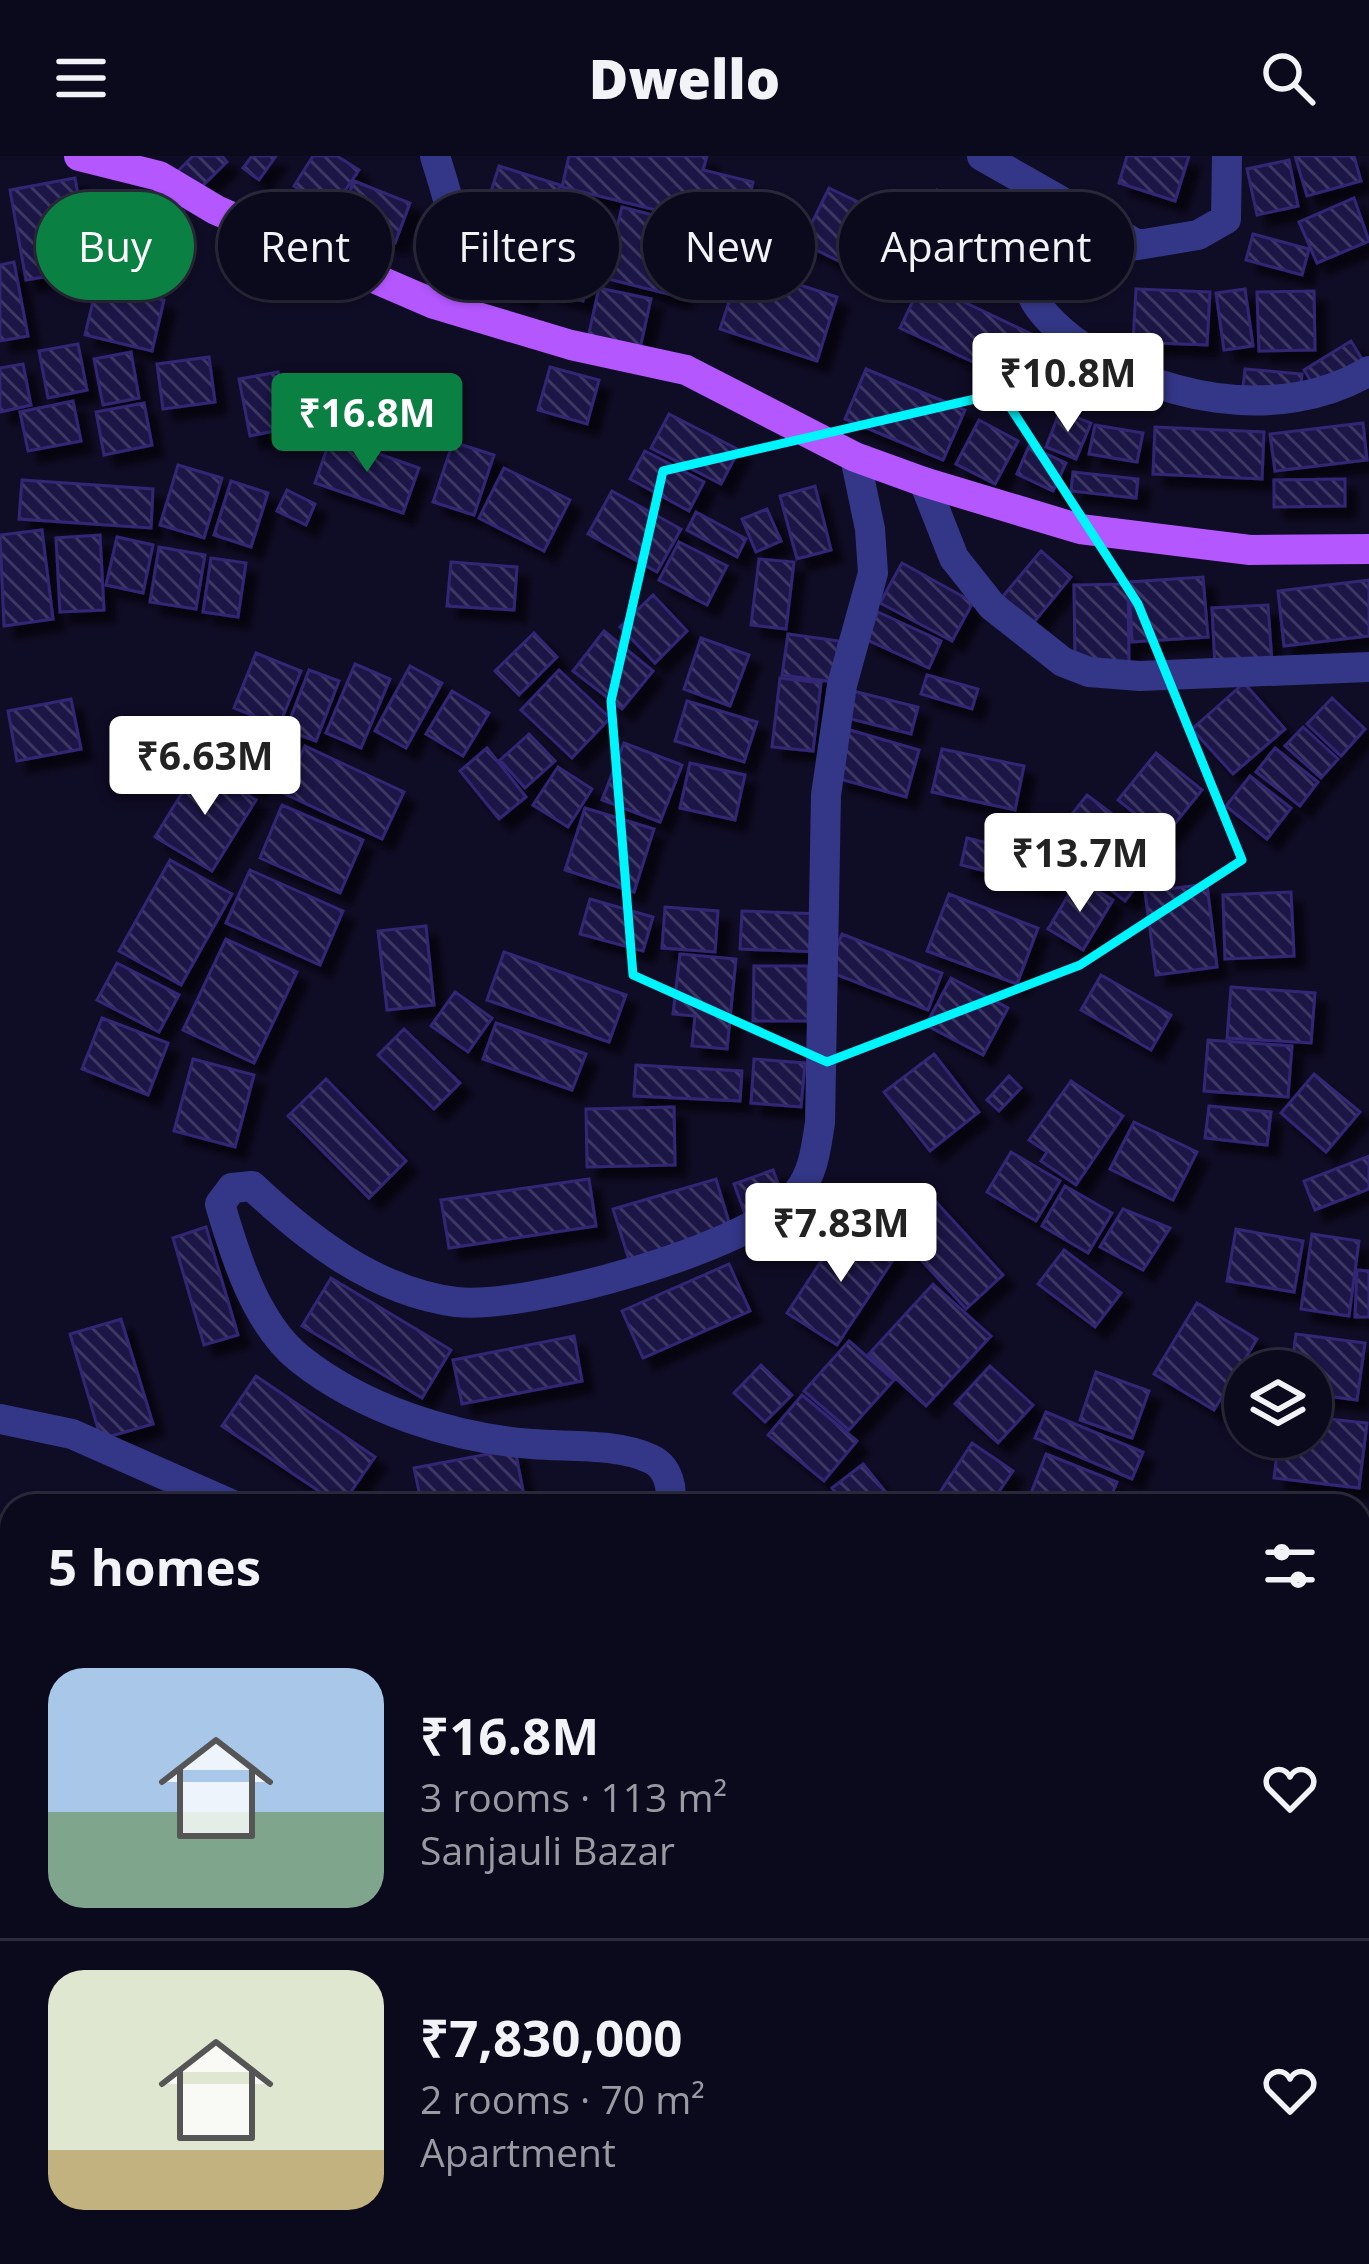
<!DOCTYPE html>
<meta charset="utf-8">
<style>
body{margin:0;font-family:"Open Sans",sans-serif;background:#141225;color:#f1f3f6;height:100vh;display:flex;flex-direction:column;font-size:45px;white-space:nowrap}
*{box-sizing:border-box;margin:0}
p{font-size:39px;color:#9a9aa3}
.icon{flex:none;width:66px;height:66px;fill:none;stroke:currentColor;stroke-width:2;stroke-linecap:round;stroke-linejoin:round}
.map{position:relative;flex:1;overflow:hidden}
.panel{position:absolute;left:0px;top:1338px;width:1371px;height:771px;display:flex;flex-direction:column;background:#0b091c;border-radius:36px 36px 0 0;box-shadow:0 3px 9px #0004,0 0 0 3px #2b2a3b}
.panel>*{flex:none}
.banner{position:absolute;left:36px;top:36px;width:1299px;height:108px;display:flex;gap:24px}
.controls{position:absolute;left:1224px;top:1194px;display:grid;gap:24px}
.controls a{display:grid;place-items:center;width:108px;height:108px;border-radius:50%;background:#0b091c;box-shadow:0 3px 9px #0004,0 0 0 3px #2b2a3b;font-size:60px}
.price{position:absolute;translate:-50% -102px;padding:0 27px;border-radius:12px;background:#fff;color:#222;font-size:39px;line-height:78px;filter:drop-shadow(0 3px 6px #0008)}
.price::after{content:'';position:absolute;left:50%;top:72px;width:36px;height:27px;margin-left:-18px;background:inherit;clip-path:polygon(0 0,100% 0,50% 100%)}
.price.active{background:#0b8043;color:#fff}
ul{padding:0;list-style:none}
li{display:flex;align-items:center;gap:36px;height:300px;padding:0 48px}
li+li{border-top:3px solid #2b2a3b}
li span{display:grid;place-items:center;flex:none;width:336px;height:240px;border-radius:36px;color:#555}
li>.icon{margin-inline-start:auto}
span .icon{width:144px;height:144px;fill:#fffc;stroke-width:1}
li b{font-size:51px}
h2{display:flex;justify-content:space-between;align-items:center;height:144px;padding:0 48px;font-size:51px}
.tag{padding:0 42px;border-radius:54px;background:#0b091c;box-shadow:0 3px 9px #0004,0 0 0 3px #2b2a3b;font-size:42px;line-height:108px}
.tag.active{background:#0b8043;color:#fff}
header{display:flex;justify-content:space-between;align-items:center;height:156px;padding:0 48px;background:#0b091c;font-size:54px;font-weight:800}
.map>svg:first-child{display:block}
.building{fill:url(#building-back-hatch);stroke:#312775;stroke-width:3;filter:url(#shadow)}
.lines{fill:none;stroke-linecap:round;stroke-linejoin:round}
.minor{stroke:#343788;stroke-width:30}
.major{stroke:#b457ff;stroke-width:30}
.marked{fill:none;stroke:#00f4fb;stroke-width:9;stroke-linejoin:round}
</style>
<header><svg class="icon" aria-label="menu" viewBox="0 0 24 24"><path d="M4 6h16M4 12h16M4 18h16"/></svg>Dwello<svg class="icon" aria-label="search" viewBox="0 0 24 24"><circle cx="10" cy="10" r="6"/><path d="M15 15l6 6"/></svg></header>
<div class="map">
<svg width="1369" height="2108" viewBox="0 0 1369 2108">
<defs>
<pattern id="building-back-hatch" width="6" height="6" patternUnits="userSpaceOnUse" patternTransform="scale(3)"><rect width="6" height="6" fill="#1d1747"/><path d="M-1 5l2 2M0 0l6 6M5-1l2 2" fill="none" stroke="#3d3863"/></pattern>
<filter id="shadow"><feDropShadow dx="11" dy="11" stdDeviation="3" flood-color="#0009"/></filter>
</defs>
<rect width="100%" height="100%" fill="#0f0c25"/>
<path class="building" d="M193,0H222L227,6L196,36L177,16Z
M252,0H276L259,24L243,12Z
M313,0H337L359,14L332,54L294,30Z
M569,0H707L703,14L753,26L741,75L562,31Z
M1127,0H1189L1175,45L1119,27Z
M1295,0H1354L1361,25L1307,40Z
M1289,4L1298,50L1257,59L1247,13Z
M499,10L560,29L525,141L464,122Z
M75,22L91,113L26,124L10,34Z
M354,25L410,47L395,87L338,65Z
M829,32L929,80L902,136L802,87Z
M937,34L1002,67L988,95L923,61Z
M1354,42L1369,85L1317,107L1299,66Z
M622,51L698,71L680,141L604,122Z
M567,58L604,68L583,145L546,135Z
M1253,78L1309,93L1302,119L1246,104Z
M14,106L28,180L0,185V109Z
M741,110L837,141L817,205L720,173Z
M922,126L1082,202L1061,247L900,172Z
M97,128L164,144L152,195L85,179Z
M599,132L651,143L639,197L587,186Z
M1136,133L1210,136L1207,189L1133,186Z
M1245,133L1253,190L1224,194L1216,137Z
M1314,135L1315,194L1259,195L1257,136Z
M1351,185L1365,208L1318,236L1304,214Z
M78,188L87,234L48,242L39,195Z
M131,196L139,242L103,249L94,203Z
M209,201L215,246L163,253L157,208Z
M23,208L31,249L0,256V212Z
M550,211L599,224L587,268L538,254Z
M866,213L965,254L943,304L845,263Z
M1245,213L1302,218L1300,237L1243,231Z
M278,216L289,272L250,280L239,223Z
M73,245L81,285L28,295L20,256Z
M144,247L152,289L104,299L96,256Z
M1060,255L1091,267L1076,303L1046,291Z
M669,258L739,294L721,328L651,292Z
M979,264L1018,285L995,328L956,308Z
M1363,267L1367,304L1275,315L1270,278Z
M1095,269L1143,277L1137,306L1089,298Z
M1155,271L1264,276L1262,323L1153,318Z
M331,281L419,312L403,357L315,327Z
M453,286L494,299L474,359L433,346Z
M1029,290L1066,307L1053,335L1017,318Z
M645,295L704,326L689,355L630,323Z
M178,309L222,322L204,382L160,369Z
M504,312L570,344L544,395L479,362Z
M1073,316L1138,323L1136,342L1071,335Z
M1345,323V350L1274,351V324Z
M22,324L153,333L151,372L19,363Z
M231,325L268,337L251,391L214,379Z
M815,330L831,394L797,403L780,340Z
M287,334L315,348L306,369L277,355Z
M612,335L681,373L657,416L588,378Z
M767,353L781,385L756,396L742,363Z
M696,356L746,383L737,401L687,374Z
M42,374L53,463L4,470L0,379Z
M100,379L104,454L60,456L56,382Z
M117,381L153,389L143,437L106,429Z
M679,386L727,410L707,449L659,424Z
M159,391L205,399L196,453L150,446Z
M1041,395L1071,421L1030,471L998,446Z
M211,402L246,407L238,461L203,456Z
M759,403L794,406L786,473L751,469Z
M451,406L517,411L514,454L447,450Z
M902,407L973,446L952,485L880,447Z
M1203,421L1208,481L1132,486L1129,426Z
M1369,424V480L1284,490L1278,435Z
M1128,428L1129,506L1075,507L1074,429Z
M653,439L687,475L655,507L620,471Z
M1268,449L1272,507L1215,510L1212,452Z
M878,456L941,485L929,512L865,483Z
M604,475L653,515L622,553L573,515Z
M534,477L557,501L519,539L495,515Z
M788,478L839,485L834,526L782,519Z
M701,482L749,499L730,550L684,533Z
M256,497L301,515L279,570L234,552Z
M355,508L390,523L361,592L326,577Z
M410,510L442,527L406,592L375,575Z
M309,514L339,525L316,585L286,574Z
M559,514L610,562L572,602L521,554Z
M927,519L978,533L972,553L921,538Z
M780,522L821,527L813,595L772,591Z
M1244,527L1285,573L1233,618L1192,573Z
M849,534L918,551L911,578L843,561Z
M452,535L489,557L463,600L426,578Z
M1332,542L1365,573L1341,600L1307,568Z
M71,543L81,593L17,605L8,555Z
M687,545L757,566L744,606L675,585Z
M218,567L272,596L253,632L199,603Z
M1303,571L1338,603L1321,622L1285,590Z
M850,574L919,594L906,641L836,622Z
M529,578L555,605L525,632L500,604Z
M624,587L682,609L660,666L602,644Z
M305,590L404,636L382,683L283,637Z
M487,592L526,641L499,663L460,615Z
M1275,592L1318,626L1300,650L1256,616Z
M942,593L1024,610L1015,654L932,636Z
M1156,597L1202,634L1164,681L1118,644Z
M690,607L745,619L735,664L680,652Z
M199,609L256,644L212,715L155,681Z
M558,611L592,633L568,671L533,649Z
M1250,620L1291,652L1267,683L1226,650Z
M1087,639L1163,696L1125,745L1049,687Z
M282,649L363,684L340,737L260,702Z
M585,652L654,673L634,736L565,714Z
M967,682L1052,703L1046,730L961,709Z
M170,704L232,738L181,829L119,795Z
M250,714L343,755L320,809L226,767Z
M1078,723L1113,744L1083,794L1048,773Z
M1207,728L1217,811L1156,819L1145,736Z
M1291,736L1294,800L1225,803L1223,739Z
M949,738L1038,772L1017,828L927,795Z
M590,743L653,761L643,795L580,778Z
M665,751L718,755L715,796L662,792Z
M742,755L820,758L818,796L740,793Z
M426,770L434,849L387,854L378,775Z
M842,778L942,817L928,854L827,815Z
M226,783L297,816L254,907L183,874Z
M504,796L626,839L609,886L487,844Z
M680,798L736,803L727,893L692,890L695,860L673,858Z
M117,807L179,839L159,876L97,844Z
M754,810H808V865H753Z
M1101,819L1171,859L1151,894L1081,854Z
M951,822L1008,852L983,899L926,869Z
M1231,831L1315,837L1311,887L1227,882Z
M455,836L492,862L468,896L431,870Z
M102,862L168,887L148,939L82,913Z
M496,867L586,898L572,934L483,903Z
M404,873L460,927L434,953L378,899Z
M1208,884L1292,890L1288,941L1204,935Z
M934,898L979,956L930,995L884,936Z
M193,903L254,919L235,991L174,975Z
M754,903L805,907L801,951L751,947Z
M636,909L742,915L740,945L634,940Z
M1314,918L1360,956L1326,996L1281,957Z
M1009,920L1021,932L999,955L987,944Z
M326,923L406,1005L369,1042L288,960Z
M1071,925L1123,960L1076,1029L1041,1005L1047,996L1029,984Z
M1209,950L1271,956L1267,989L1205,982Z
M674,951L675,1009L587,1011L586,953Z
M1134,966L1197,996L1173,1044L1110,1013Z
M1011,996L1060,1025L1036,1065L987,1036Z
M1369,1000V1033L1315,1054L1304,1025Z
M773,1014L784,1044L745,1058L734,1028Z
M589,1023L596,1070L449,1092L441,1044Z
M716,1023L731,1073L629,1104L613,1053Z
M1065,1030L1112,1057L1088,1097L1042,1070Z
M927,1036L1003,1119L966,1153L890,1070Z
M1123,1053L1170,1072L1143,1114L1100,1091Z
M845,1069L895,1101L837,1189L787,1157Z
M206,1071L238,1179L204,1189L173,1082Z
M1236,1073L1303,1085L1294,1136L1227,1125Z
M1312,1078L1359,1085L1349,1160L1301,1153Z
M1064,1094L1121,1137L1095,1171L1038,1128Z
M729,1108L750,1155L643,1202L622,1155Z
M1357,1114L1369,1115V1161H1355Z
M331,1122L451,1194L422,1242L302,1170Z
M933,1128L991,1180L926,1250L869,1198Z
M1197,1147L1257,1183L1214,1254L1154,1218Z
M121,1163L153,1268L101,1283L70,1178Z
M1296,1178L1365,1187L1357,1244L1311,1238V1215H1291Z
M574,1180L582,1225L462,1248L453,1204Z
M849,1185L894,1224L849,1274L804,1235Z
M761,1209L792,1239L765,1266L734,1237Z
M990,1210L1033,1249L998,1287L955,1248Z
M1096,1216L1149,1235L1132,1282L1080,1264Z
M256,1220L375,1301L341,1350L222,1270Z
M802,1239L857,1285L824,1325L768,1279Z
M1046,1256L1143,1296L1132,1323L1035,1282Z
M1311,1261L1367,1267L1359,1332L1274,1322L1279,1281H1311Z
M972,1287L1013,1315L989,1350H931Z
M515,1293L525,1345L422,1350L414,1312Z
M1046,1298L1117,1326L1107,1350H1056L1030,1340Z
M863,1308L897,1350H847L832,1332Z
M12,1687V1730L0,1714V1696Z
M278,2097H340V2106L279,2108Z
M1272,2097H1330L1329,2108H1271Z"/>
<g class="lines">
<path class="minor" d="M982,0L1138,89L1057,101L1028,115C1025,143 1050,166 1071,183C1151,243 1279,269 1369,215
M1138,89L1198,79L1226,63L1227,0
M434,148C465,87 454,62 435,0
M924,326L954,402L992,450L1063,506L1089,516L1140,520L1369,511
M0,1263L72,1278L235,1350
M669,1350C674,1333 668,1311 651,1303C618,1287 568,1291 532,1288C452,1282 363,1253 300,1203C256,1168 235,1100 220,1048L232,1032L252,1030C308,1083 376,1136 456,1146C526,1154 756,1091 798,1036C814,1016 816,991 820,967L826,639L842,529L873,417L870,373L855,301
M0,1499L12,1503
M0,1615L12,1628
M155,2097L191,2108
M32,2108L52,2097"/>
<path class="major" d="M79,0L159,20L216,54L434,148L571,189L686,214L855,301L924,326L1080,373L1250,394L1369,393"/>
</g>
<path class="marked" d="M1001,237L1138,448L1242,704L1080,809L827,906L633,819L611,545L663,315Z"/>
</svg>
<div class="controls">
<a><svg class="icon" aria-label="layers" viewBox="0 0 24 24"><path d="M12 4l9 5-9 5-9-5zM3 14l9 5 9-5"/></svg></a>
</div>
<b class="price" style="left:1068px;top:279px">₹10.8M</b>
<b class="price active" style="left:367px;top:319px">₹16.8M</b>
<b class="price" style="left:205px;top:662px">₹6.63M</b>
<b class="price" style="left:1080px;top:759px">₹13.7M</b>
<b class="price" style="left:841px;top:1129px">₹7.83M</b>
<div class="banner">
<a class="tag active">Buy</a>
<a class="tag">Rent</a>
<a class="tag">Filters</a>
<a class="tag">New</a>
<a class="tag">Apartment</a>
</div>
<section class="panel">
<h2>5 homes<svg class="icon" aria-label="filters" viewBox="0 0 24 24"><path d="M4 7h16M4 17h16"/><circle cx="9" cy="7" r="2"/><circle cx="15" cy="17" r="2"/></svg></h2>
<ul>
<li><span style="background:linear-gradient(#a9c7e8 60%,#7fa58c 0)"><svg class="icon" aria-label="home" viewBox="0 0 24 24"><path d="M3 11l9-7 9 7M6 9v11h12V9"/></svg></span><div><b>₹16.8M</b><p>3 rooms · 113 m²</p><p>Sanjauli Bazar</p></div><svg class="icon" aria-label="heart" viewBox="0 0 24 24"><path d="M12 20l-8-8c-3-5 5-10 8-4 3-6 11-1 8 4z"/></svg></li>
<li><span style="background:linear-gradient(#dfe7d0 75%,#c2b280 0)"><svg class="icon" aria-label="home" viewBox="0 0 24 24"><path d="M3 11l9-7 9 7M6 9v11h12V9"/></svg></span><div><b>₹7,830,000</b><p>2 rooms · 70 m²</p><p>Apartment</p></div><svg class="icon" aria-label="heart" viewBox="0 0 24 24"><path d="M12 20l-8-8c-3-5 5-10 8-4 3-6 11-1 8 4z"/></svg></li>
</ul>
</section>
</div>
